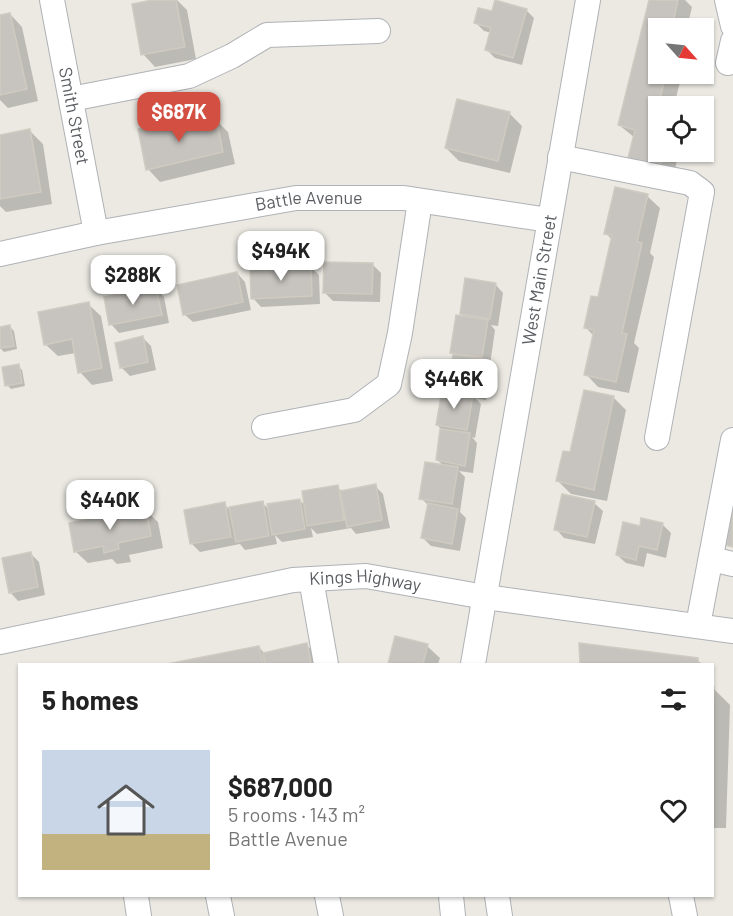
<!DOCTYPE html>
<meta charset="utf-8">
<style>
body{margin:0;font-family:Barlow,sans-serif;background:#f6f6f6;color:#222;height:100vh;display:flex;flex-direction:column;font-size:22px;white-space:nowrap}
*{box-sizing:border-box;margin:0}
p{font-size:20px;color:#767676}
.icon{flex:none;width:33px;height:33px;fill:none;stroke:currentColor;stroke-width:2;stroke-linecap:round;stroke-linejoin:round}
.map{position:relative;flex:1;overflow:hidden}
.drawer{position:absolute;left:18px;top:663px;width:696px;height:234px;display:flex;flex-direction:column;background:#fff;border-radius:0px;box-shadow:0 2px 4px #0004}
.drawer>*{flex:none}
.needle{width:39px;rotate:117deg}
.buttons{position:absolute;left:648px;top:18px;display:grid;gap:12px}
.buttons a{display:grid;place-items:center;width:66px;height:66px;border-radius:0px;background:#fff;box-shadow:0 2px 4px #0004;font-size:30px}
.price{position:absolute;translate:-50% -51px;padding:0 14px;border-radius:12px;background:#fff;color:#222;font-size:20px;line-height:39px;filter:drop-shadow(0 2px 3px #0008)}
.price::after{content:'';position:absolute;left:50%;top:36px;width:18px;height:14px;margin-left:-9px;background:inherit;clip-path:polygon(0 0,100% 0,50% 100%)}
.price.active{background:#d24f41;color:#fff}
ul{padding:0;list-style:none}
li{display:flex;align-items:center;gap:18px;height:150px;padding:0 24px}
li span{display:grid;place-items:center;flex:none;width:168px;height:120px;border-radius:0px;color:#555}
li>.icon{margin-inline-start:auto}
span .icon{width:72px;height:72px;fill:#fffc;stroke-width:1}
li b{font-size:26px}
h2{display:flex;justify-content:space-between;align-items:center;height:72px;padding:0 24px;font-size:26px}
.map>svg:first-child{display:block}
.shadow{fill:#0003}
.building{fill:#c7c4bf;stroke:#cfcbc1;stroke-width:1.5}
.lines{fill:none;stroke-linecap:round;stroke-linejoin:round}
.minor-casing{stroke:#afb2b6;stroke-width:26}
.minor{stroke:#fff;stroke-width:24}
.labels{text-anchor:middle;stroke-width:4.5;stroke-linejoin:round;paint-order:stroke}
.street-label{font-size:18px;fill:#5a5d61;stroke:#fff}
</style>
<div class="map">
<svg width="733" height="916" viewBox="0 0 733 916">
<rect width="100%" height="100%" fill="#ebe9e2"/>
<path class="shadow" d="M159,0H177L187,10L196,59L155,67L143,54Z
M650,0H685L692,7L687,28H658V74H682L674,106H658V152H679L673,178L642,170L630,158L635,138L619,125Z
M526,10L534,18L522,65L495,58L487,50L492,33L484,31L475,22L493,13Z
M10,14L22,27L38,101L8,108L0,100V16Z
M509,113L522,126L510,173L459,161L446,148Z
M215,119L228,132L235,164L160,182L148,169L167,125L171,128Z
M30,131L43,144L52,204L6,212L0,206V136Z
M647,196L660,208L650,253L654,257L634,343L639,348L629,393L598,387L586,374L594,336L585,327L599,299L612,240L606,233Z
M373,265L381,273L380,302L333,301L325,293Z
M310,266L319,275L320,304L261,307L253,298Z
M237,273L245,282L251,310L193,322L184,314Z
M495,284L503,293L498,326L491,325L495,330L490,365L487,364L491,369L486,400L475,398L481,404L475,438L472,437L477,443L473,473L459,471L465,477L460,512L466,518L460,551L431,546L423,538L429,506L421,498L444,466L437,460L441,429L437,425L456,393L450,388L454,355L452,352L466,318L462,314Z
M155,288L164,297L169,323L119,333L111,324Z
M88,304L101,316L113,381L92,385L80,372L76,353L58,356L45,344Z
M10,327L14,331L17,349L4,352L0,348V328Z
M143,338L151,346L156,370L130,376L121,367Z
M18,366L22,370L25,386L11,389L7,385Z
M585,392L614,398L626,410L607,501L571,494L558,481L571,454Z
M375,486L383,494L390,528L356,534L351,528L317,534L311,528L313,537L282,542L275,535L277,544L245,550L240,544L200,552L191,543L224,504L229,509L262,503L270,510L299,500L306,506L337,487L343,492Z
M594,503L603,511L595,544L564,538L556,529Z
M145,510L158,522L163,548L129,555L131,562L117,564L112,559L88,563L75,551Z
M642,520L663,525L671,533L666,558L647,553L644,567L626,563L617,555L641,527Z
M30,553L39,562L45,595L18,601L10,592Z
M396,638L427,646L440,658L438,664H389Z
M581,644L697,660L702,664H582Z
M306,645L315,653L317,664H174L259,647L265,654Z
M712,675L714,689L730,705L726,828H712Z"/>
<path class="building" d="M152,0H176L185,47L141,55L132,4Z
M495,0L527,9L513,58L485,50L491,28L474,23L478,8L492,11Z
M649,0H678L672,28H658V74H666L660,99L666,100L664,106H658V152H664L660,166L628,158L635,130L618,125Z
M10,13L27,89L0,95V15Z
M457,99L510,112L498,161L445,148Z
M216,117L223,152L146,170L138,129L167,123L168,128Z
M30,129L41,192L0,199V135Z
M615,187L648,194L637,242L642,243L622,333L627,334L616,382L584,375L594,330L584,328L591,296L598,297L612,235L604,234Z
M324,262L373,263L372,294L323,293Z
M311,265L312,296L251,299L250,267Z
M237,272L243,302L183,315L177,285Z
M465,278L496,283L490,319L460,314Z
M156,287L162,315L109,325L104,297Z
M89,302L102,368L78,373L72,339L44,345L38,312Z
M456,315L488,320L482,357L450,353Z
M10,325L14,346L0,348V327Z
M143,336L148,362L120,368L115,343Z
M453,354L484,359L478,393L448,388Z
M19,364L22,383L5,386L2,367Z
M442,390L473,395L467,430L436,425Z
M584,390L614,396L594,490L556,481L563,451L570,452Z
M440,429L470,433L465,466L436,460Z
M425,462L458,467L452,504L419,499Z
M376,484L382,520L347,527L340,491Z
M338,485L344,520L307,526L302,491Z
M562,494L595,501L587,537L554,530Z
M300,499L305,529L272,535L267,504Z
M263,501L269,536L236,542L229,507Z
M225,502L231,537L190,544L184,510Z
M428,503L458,509L452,544L421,538Z
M146,508L151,536L118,543L119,549L104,553L103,546L74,552L69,523Z
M733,509V547L725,545Z
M641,518L663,523L657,550L639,546L636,560L616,555L623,522L640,526Z
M31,552L38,587L9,593L2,558Z
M395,636L428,644L423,664H388Z
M307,643L311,664H265L263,653Z
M579,643L698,658V664H580Z
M259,646L263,664H167Z
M712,687H714L712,743Z"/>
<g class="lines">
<g class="minor-casing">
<g id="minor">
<path id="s1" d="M52,0L96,233"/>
<path d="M727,0L733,26"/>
<path d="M728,63L733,41"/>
<path d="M71,99L189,76L232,56L267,35L378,31"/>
<path d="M560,157L690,183L702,192L657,438"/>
<path id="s2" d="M0,254L96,233L296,198H404L549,220"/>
<path d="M264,427L354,410L389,384L400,333L420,201"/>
<path d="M711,559L733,564"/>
<path d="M311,579L326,664"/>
<path d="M698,625L733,440"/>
<path id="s3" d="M0,642L293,580L366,576L485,597L733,631"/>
<path id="s4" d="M473,664L588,0"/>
<path d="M136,896L139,916"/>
<path d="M218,896L222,916"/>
<path d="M327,896L331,916"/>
<path d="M451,896L453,916"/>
<path d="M497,896L500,916"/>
<path d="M681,896L685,916"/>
</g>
</g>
<use href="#minor" class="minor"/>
</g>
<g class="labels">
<g class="street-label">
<text dy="6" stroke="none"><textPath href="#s1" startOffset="118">Smith Street</textPath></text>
<text dy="6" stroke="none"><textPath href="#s2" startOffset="314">Battle Avenue</textPath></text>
<text dy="6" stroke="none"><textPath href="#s4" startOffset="390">West Main Street</textPath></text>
<text dy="6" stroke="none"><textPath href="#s3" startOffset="372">Kings Highway</textPath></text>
</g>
</g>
</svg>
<div class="buttons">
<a><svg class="needle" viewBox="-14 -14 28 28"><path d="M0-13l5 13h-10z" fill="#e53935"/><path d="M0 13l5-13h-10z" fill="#767676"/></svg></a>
<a><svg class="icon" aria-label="locate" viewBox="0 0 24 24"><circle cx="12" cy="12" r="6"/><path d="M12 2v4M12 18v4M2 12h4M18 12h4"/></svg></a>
</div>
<b class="price active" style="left:179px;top:143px">$687K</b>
<b class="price" style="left:281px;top:282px">$494K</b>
<b class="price" style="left:133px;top:306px">$288K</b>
<b class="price" style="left:454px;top:410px">$446K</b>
<b class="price" style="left:110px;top:531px">$440K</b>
<section class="drawer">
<h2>5 homes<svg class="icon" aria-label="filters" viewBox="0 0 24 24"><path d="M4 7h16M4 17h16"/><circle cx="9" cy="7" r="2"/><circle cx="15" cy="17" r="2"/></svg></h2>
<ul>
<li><span style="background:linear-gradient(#c9d6e8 70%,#c2b280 0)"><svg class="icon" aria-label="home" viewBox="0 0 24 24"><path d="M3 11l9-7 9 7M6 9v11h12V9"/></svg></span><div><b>$687,000</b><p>5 rooms · 143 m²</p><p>Battle Avenue</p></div><svg class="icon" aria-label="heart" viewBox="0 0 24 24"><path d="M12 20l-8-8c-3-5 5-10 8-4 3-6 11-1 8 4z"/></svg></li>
</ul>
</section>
</div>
